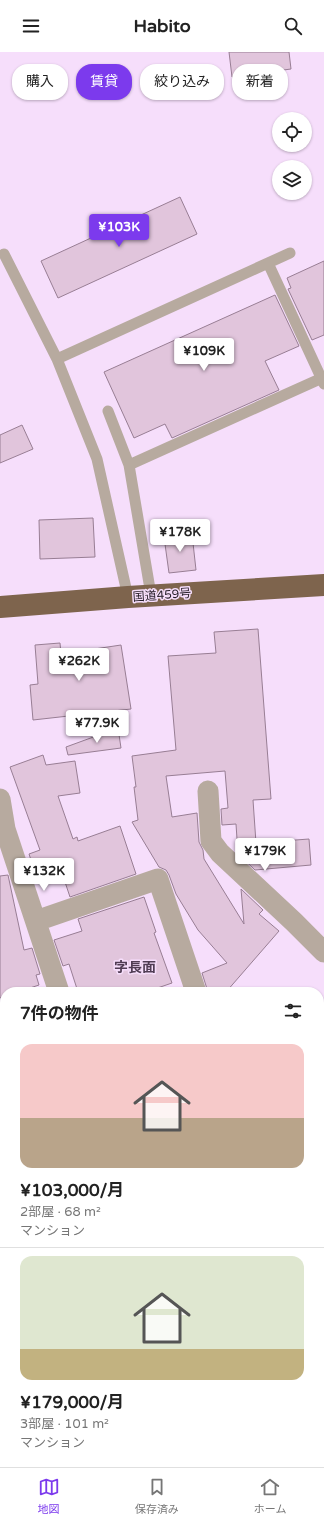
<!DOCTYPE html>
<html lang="ja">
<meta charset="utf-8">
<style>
body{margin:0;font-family:"Varela Round","Noto Sans JP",sans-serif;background:#f6f6f6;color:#222;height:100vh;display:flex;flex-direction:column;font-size:15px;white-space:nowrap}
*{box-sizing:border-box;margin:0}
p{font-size:13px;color:#767676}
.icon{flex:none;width:22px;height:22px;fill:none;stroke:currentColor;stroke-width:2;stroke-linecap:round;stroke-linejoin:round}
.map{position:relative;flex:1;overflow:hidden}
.side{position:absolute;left:0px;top:935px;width:324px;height:480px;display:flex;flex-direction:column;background:#fff;border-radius:16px 16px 0 0;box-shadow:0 1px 3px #0004}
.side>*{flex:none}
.hud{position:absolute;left:12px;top:12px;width:300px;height:36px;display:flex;gap:8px}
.tools{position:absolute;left:272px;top:60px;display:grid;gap:8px}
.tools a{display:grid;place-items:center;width:40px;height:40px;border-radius:50%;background:#fff;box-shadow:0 1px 3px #0004;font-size:20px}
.price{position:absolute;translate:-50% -34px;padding:0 9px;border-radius:4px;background:#fff;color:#222;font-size:13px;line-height:26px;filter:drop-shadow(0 1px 2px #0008)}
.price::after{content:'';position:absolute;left:50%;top:24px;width:12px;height:9px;margin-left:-6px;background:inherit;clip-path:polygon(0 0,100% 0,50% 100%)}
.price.selected{background:#7c3aed;color:#fff}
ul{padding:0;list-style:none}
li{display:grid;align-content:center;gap:8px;height:212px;padding:0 20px}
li+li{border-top:1px solid #e0e0e0}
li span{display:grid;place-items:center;height:124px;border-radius:12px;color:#555}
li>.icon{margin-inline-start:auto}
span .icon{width:72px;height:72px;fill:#fffc;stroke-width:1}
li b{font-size:17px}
h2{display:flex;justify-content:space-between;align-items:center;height:48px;padding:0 20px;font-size:17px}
.pill{padding:0 14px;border-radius:16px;background:#fff;box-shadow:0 1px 3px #0004;font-size:14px;line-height:36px}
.pill.selected{background:#7c3aed;color:#fff}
header{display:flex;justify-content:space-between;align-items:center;height:52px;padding:0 20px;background:#fff;font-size:18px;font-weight:800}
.tabs{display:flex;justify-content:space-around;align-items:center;height:56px;border-top:1px solid #e0e0e0;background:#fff;font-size:11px;color:#767676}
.tabs a{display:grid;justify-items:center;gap:2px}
.tabs .selected{color:#7c3aed}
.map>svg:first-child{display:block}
.building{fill:#e1c5dc;stroke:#987e94}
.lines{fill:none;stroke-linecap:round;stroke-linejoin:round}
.lane{stroke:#b7aa9f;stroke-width:11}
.street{stroke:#b7aa9f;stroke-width:21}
.highway{stroke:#7e644d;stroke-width:22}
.labels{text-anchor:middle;stroke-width:3;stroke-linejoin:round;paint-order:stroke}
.street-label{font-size:12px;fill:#251d27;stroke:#f6defb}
.quarter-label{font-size:14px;font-weight:bold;fill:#503d54;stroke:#f6defb}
</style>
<header><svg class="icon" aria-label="menu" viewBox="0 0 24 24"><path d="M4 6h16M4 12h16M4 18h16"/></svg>Habito<svg class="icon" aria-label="search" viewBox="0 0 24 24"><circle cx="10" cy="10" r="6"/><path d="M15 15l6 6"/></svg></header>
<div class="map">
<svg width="324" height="1415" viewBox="0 0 324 1415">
<rect width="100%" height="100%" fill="#f6defb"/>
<path class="building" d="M229,0H289L291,17L232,25Z
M180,145L197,182L58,246L41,209Z
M324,209V283L312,288L288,237L291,236L287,226Z
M275,243L299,294L265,309L279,338L172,386L165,372L134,386L104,320Z
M22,373L33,397L0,411V383Z
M93,466L95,505L40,507L39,468Z
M192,482L196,518L169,521L164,485Z
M258,577L271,747L253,748L256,791L309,787L311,813L255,818L238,802L236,772L222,773L221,757L228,756L225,719L166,724L172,765L197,761L199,790L203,798L204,807L244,872L241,837L263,858L259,862L279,879L226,940H208L202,921L227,911L198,878L176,842L169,823L166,818L159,815L132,770L138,768L134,735H136L132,704L176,698L168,604L216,601L214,580Z
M60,591L61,602L121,593L131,657L33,668L30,633L38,632L35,593Z
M118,676L121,696L68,703L66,695Z
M43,703L46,713L75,709L80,741L58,744L73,787L77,785L78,789L120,774L136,822L70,845L62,821L38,829L29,802L40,798L10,715Z
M8,823L24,898L32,896L40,922L36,923L39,933L18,940H5V944L0,946V824Z
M144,845L156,880L154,881L172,931L146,940H78L69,912L63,914L54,888L82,879L78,867Z"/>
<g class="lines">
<path class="lane" d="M4,202L57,307L97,407L128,545
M268,211L324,332
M57,307L290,201
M108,359L129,413L151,543
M129,413L322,326"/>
<path class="street" d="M208,739L211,789L220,801L294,870L324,900
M0,747L5,777L59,940
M36,869L158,827L196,940
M319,1094L324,1093
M0,1204L5,1202
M319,1212L324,1207
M0,1273L5,1279"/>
<path class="highway" d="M0,555L128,545L324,533"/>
</g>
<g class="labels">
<g class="street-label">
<text transform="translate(162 543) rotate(-4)" y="4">国道459号</text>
</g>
<g class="quarter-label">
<text x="135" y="920">字長面</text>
</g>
</g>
</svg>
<div class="tools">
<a><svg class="icon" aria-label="locate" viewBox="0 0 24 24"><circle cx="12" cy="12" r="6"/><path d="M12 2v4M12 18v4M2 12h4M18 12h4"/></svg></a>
<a><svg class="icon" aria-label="layers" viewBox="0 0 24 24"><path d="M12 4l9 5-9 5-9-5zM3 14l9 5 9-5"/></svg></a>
</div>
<b class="price selected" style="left:119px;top:196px">¥103K</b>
<b class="price" style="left:204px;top:320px">¥109K</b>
<b class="price" style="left:180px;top:501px">¥178K</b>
<b class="price" style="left:79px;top:630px">¥262K</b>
<b class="price" style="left:97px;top:692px">¥77.9K</b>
<b class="price" style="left:265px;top:820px">¥179K</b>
<b class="price" style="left:44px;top:840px">¥132K</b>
<div class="hud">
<a class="pill">購入</a>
<a class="pill selected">賃貸</a>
<a class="pill">絞り込み</a>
<a class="pill">新着</a>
</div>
<section class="side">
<h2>7件の物件<svg class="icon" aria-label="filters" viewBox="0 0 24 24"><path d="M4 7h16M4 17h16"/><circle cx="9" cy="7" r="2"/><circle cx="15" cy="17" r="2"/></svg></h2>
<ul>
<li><span style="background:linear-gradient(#f6c9c9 60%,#b9a48a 0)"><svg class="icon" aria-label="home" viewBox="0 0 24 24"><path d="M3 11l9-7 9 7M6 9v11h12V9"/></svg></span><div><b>¥103,000/月</b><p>2部屋 · 68 m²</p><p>マンション</p></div></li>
<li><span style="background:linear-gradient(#dfe7d0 75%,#c2b280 0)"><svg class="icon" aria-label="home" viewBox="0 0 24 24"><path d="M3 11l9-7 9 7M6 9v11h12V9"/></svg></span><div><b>¥179,000/月</b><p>3部屋 · 101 m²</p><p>マンション</p></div></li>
</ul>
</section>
</div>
<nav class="tabs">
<a class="selected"><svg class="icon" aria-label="map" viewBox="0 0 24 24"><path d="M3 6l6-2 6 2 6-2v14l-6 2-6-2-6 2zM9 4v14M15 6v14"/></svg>地図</a>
<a><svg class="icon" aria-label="saved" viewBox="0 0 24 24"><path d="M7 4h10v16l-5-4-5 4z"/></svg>保存済み</a>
<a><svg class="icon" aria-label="home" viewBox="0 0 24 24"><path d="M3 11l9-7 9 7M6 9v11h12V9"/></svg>ホーム</a>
</nav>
